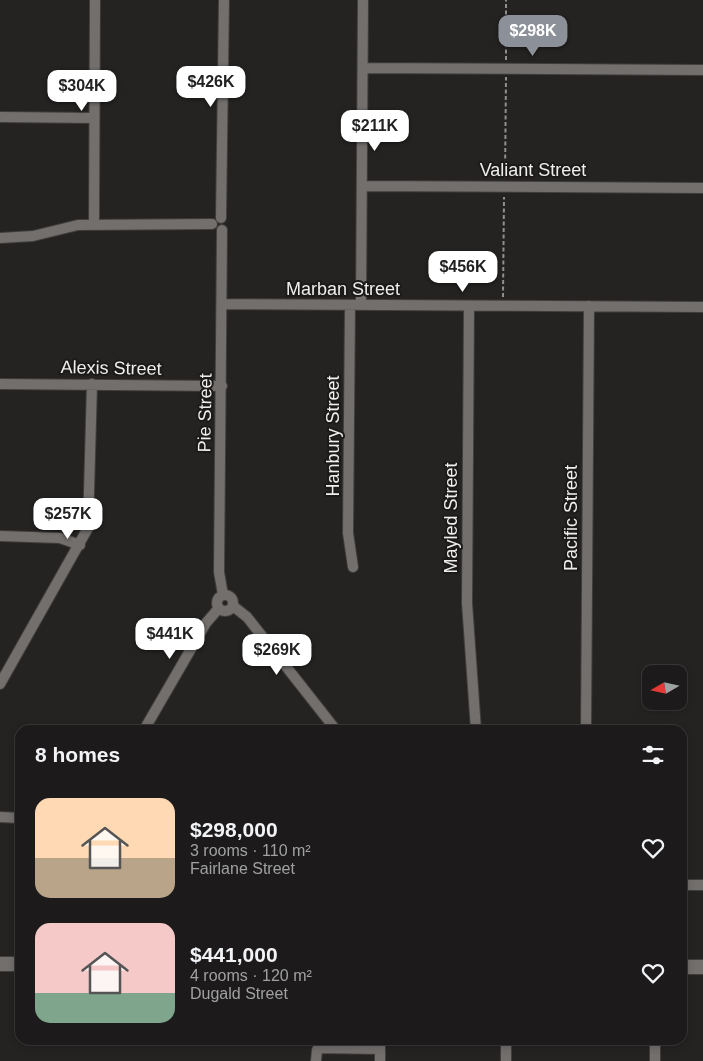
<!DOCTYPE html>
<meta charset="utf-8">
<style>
body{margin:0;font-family:Arial,sans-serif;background:#292727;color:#f1f3f6;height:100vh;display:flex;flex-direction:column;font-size:19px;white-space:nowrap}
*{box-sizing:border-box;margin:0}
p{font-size:16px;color:#a0a1a2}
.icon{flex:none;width:28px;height:28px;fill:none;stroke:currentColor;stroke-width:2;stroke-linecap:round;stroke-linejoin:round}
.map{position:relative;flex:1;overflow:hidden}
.side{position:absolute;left:15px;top:725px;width:672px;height:320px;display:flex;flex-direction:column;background:#1c1a1a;border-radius:15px;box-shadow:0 2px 8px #0003,0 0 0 1px #3a3839}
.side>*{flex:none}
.needle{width:32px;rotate:261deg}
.controls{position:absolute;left:642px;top:665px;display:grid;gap:10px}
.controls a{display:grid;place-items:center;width:45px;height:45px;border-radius:10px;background:#1c1a1a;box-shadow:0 2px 8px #0003,0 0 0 1px #3a3839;font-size:25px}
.price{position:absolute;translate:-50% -42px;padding:0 11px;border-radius:10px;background:#fff;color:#222;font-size:16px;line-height:32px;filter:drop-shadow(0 1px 2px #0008)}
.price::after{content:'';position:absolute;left:50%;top:30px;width:15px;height:11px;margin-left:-8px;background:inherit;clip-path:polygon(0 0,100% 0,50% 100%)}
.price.current{background:#8c9099;color:#fff}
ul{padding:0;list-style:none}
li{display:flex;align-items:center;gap:15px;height:125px;padding:0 20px}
li span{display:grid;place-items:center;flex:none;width:140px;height:100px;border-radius:15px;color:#555}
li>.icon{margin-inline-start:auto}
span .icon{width:60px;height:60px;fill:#fffc;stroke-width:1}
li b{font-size:21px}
h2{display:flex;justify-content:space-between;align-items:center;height:60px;padding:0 20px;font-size:21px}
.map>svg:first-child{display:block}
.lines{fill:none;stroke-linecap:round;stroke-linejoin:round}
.street-casing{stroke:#403e3d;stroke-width:12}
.secondary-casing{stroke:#403e3d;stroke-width:16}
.path{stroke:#918f8e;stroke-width:2;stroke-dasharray:4 2.5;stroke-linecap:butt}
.street{stroke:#726f6d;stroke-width:10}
.secondary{stroke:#726f6d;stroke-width:14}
.labels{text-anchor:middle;stroke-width:4;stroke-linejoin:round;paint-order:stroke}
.street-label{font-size:18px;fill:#efeeed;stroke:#1c1a18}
</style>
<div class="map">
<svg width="703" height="1061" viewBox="0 0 703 1061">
<rect width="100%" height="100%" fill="#252322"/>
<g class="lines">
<g class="street-casing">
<path id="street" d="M363,68L703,70
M0,117L94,118
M362,186L703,188
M221,218L224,0
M94,224L95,0
M222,230L219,572L223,595
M0,238L33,236L78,225L212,224
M222,304L703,307
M350,305L348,533L353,567
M361,305L363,0
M469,306L467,603L476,730
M0,384L222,386
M0,536L60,538L80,545
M217 603a8 8 0 1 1 16 0a8 8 0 1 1-16 0Z
M233,606L247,617L336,730
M0,684L88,528L92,384
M144,730L206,623L219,608
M586,730L589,306
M0,817L20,818
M682,885H703
M316,1061L317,1050L320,1048L380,1049
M380,1061V1040
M506,1061V1040
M655,1061V1040"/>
</g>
<g class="secondary-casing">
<path id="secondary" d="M0,964H20
M682,967H703"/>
</g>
<path class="path" d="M506,60V0
M505,178L506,77
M503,297L504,197"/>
<use href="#street" class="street"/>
<use href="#secondary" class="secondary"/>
</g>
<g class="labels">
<g class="street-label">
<text x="533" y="176">Valiant Street</text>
<text x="343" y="295">Marban Street</text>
<text transform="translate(111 368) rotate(1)" y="6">Alexis Street</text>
<text transform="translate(205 413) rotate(-89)" y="6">Pie Street</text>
<text transform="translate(333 436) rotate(-90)" y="6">Hanbury Street</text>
<text transform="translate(451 518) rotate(-90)" y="6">Mayled Street</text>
<text transform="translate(571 518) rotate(-90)" y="6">Pacific Street</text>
</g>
</g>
</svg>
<div class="controls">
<a><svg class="needle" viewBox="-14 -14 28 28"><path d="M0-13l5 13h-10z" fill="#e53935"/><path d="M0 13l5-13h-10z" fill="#a0a1a2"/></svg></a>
</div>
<b class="price current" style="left:533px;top:57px">$298K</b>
<b class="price" style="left:211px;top:108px">$426K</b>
<b class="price" style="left:82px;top:112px">$304K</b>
<b class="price" style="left:375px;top:152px">$211K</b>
<b class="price" style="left:463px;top:293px">$456K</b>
<b class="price" style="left:68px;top:540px">$257K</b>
<b class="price" style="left:170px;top:660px">$441K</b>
<b class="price" style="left:277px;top:676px">$269K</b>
<section class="side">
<h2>8 homes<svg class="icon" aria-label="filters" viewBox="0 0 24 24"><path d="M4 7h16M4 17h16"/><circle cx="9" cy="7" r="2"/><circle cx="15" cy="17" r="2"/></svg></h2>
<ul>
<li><span style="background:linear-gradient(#ffd9b3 60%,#b9a48a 0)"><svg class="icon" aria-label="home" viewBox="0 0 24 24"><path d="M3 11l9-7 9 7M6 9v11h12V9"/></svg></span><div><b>$298,000</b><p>3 rooms · 110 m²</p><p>Fairlane Street</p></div><svg class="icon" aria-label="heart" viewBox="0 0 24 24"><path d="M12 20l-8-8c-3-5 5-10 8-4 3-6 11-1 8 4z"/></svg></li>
<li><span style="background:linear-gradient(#f6c9c9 70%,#7fa58c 0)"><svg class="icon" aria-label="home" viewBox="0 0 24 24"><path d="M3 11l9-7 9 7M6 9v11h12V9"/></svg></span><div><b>$441,000</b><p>4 rooms · 120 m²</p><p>Dugald Street</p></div><svg class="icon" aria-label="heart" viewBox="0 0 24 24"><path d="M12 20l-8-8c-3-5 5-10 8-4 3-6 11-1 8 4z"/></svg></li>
</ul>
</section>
</div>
